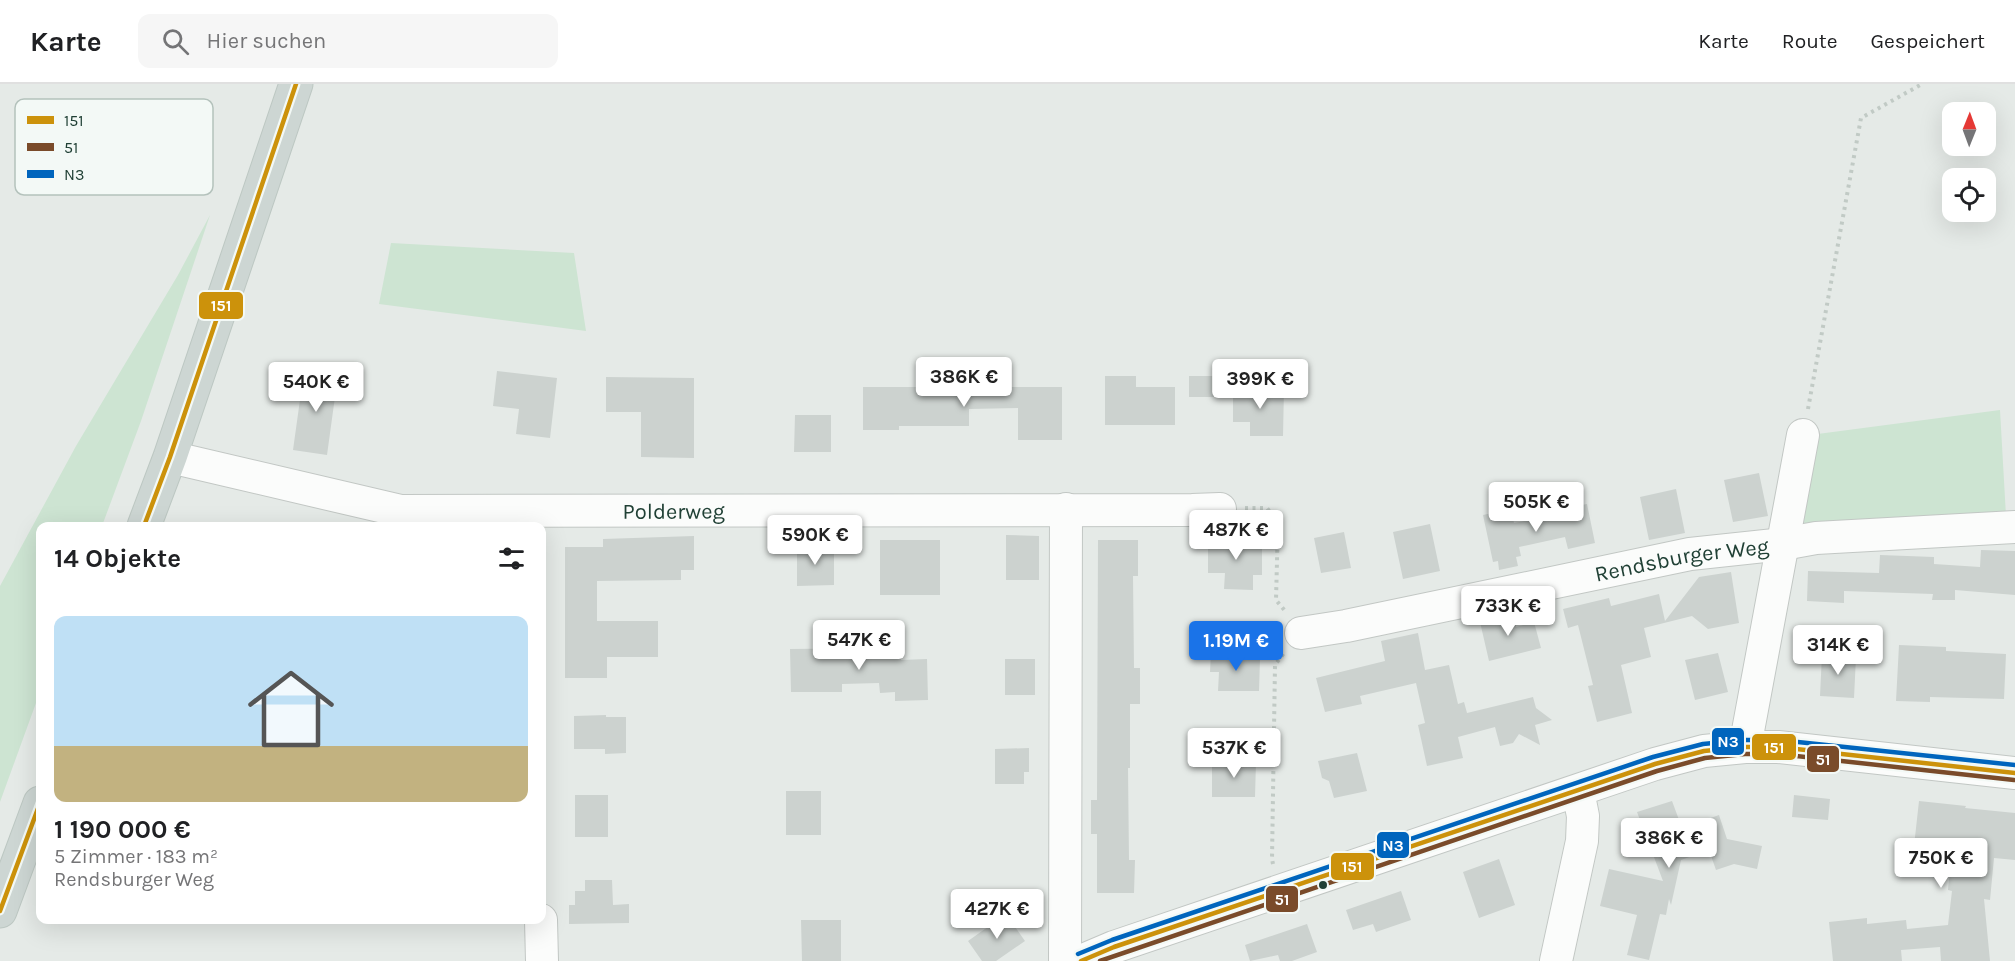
<!DOCTYPE html>
<html lang="de">
<meta charset="utf-8">
<style>
body{margin:0;font-family:Karla,sans-serif;background:#f6f6f6;color:#202124;height:100vh;display:flex;flex-direction:column;font-size:22px;white-space:nowrap}
*{box-sizing:border-box;margin:0}
p{font-size:20px;color:#757577}
.icon{flex:none;width:33px;height:33px;fill:none;stroke:currentColor;stroke-width:2;stroke-linecap:round;stroke-linejoin:round}
.map{position:relative;flex:1;overflow:hidden}
.details{position:absolute;left:36px;top:438px;width:510px;height:402px;display:flex;flex-direction:column;background:#fff;border-radius:12px;box-shadow:0 6px 24px #0002}
.details>*{flex:none}
.needle{width:39px;rotate:1deg}
.fabs{position:absolute;left:1942px;top:18px;display:grid;gap:12px}
.fabs a{display:grid;place-items:center;width:54px;height:54px;border-radius:12px;background:#fff;box-shadow:0 6px 24px #0002;font-size:30px}
.price{position:absolute;translate:-50% -51px;padding:0 14px;border-radius:6px;background:#fff;color:#222;font-size:20px;line-height:39px;filter:drop-shadow(0 2px 3px #0008)}
.price::after{content:'';position:absolute;left:50%;top:36px;width:18px;height:14px;margin-left:-9px;background:inherit;clip-path:polygon(0 0,100% 0,50% 100%)}
.price.on{background:#1a73e8;color:#fff}
ul{padding:0;list-style:none}
li{display:grid;align-content:center;gap:12px;height:318px;padding:0 18px}
li+li{border-top:2px solid #e0e0e0}
li span{display:grid;place-items:center;height:186px;border-radius:12px;color:#555}
li>.icon{margin-inline-start:auto}
span .icon{width:108px;height:108px;fill:#fffc;stroke-width:1}
li b{font-size:26px}
h2{display:flex;justify-content:space-between;align-items:center;height:72px;padding:0 18px;font-size:26px}
header{display:flex;align-items:center;gap:36px;box-sizing:border-box;height:84px;padding:0 30px;background:#fff;border-bottom:2px solid #e0e0e0}
header strong{font-size:28px}
nav{display:flex;gap:33px;margin-inline-start:auto;font-size:21px}
.search{width:420px;height:54px;background:#f6f6f6;display:flex;align-items:center;gap:15px;box-sizing:border-box;padding:0 21px;border-radius:12px;color:#757577;font-size:22px}
.map>svg:first-child{display:block}
.green{fill:#cde4d2}
.building{fill:#ccd2cf}
.lines{fill:none;stroke-linecap:round;stroke-linejoin:round}
.minor-casing{stroke:#c2c7c4;stroke-width:34}
.major-casing{stroke:#bcc7c2;stroke-width:35}
.path{stroke:#c1cac5;stroke-width:4;stroke-dasharray:3 4.5;stroke-linecap:butt}
.minor{stroke:#fbfcfb;stroke-width:32}
.major{stroke:#cdd6d3;stroke-width:33}
.bus-1-casing{stroke:#f3f9f6;stroke-width:9}
.bus-2-casing{stroke:#f3f9f6;stroke-width:9}
.bus-3-casing{stroke:#f3f9f6;stroke-width:9}
.bus-1{stroke:#cc920b;stroke-width:4.5}
.bus-2{stroke:#7a4b2a;stroke-width:4.5}
.bus-3{stroke:#0065bd;stroke-width:4.5}
.bus-dot{fill:#204035;stroke:#f3f9f6;stroke-width:2}
.labels{text-anchor:middle;stroke-width:5;stroke-linejoin:round;paint-order:stroke}
.street-label{font-size:22px;fill:#204035;stroke:#f3f9f6}
.key{fill:#f3f9f6;stroke:#b4c2bc;stroke-width:1.5}
.key-label{font-size:16px;fill:#204035}
.line-badge{stroke:#f3f9f6;stroke-width:2}
.badge-label{font-size:16px;text-anchor:middle;font-weight:bold;fill:#fff}
</style>
<header>
<strong>Karte</strong>
<div class="search"><svg class="icon" aria-label="search" viewBox="0 0 24 24"><circle cx="10" cy="10" r="6"/><path d="M15 15l6 6"/></svg>Hier suchen</div>
<nav><a>Karte</a><a>Route</a><a>Gespeichert</a></nav>
</header>
<div class="map">
<svg width="2015" height="877" viewBox="0 0 2015 877">
<rect width="100%" height="100%" fill="#e5eae7"/>
<path class="green" d="M210,131L141,337L102,442H40V608L0,718V502L76,362L178,191Z
M391,159L574,169L586,247L379,220Z
M2000,326L2006,432L1806,443L1795,436L1810,351Z"/>
<path class="building" d="M304,287L338,291L327,371L293,366Z
M497,287L557,294L550,354L516,350L519,325L493,322Z
M1105,292H1136V303H1175V341H1105Z
M1189,292H1223V313H1189Z
M606,293L694,294V374L641,373V328H606Z
M863,303H1062V356H1018V324L969,325V342H899V346H863Z
M1233,304H1284L1283,352H1250V338H1233Z
M795,331H831V368H794Z
M1759,389L1768,432L1733,438L1724,396Z
M1676,405L1685,449L1649,456L1640,413Z
M1587,420L1595,459L1568,465L1565,453L1519,463L1521,472L1516,473L1518,482L1499,486L1498,477L1493,478L1483,431L1511,425L1514,439L1561,430L1560,425Z
M1430,440L1440,487L1403,495L1393,448Z
M1344,448L1351,484L1321,489L1314,454Z
M1006,451L1039,452V496H1006Z
M694,452V486H681V496L597,497V537H658V573H607V594H565V463H603V455Z
M1208,454L1262,455V491H1253V506L1224,505L1225,489H1208Z
M880,456H940V511H880Z
M1098,456H1138V492H1133L1134,584H1140V620H1130V684H1128L1129,776H1135L1134,809H1097V750H1091V716H1097Z
M797,463H834V501L797,502Z
M1981,466L2015,467V511L1955,506V516H1932L1933,510L1844,507V519L1807,517L1808,487L1879,489L1880,471L1934,473V480L1980,483Z
M1731,488L1739,539L1708,545L1692,532L1644,544L1651,573L1621,581L1632,629L1597,638L1588,602L1593,601L1578,541L1568,544L1563,525L1609,514L1611,522L1659,510L1665,537L1699,493Z
M1513,530L1516,543L1534,538L1541,564L1489,577L1480,538Z
M1418,549L1425,586L1449,581L1458,620L1464,618L1467,629L1533,613L1536,624L1552,636L1535,641L1540,661L1519,650L1513,659L1500,662L1495,643L1458,653L1463,674L1427,682L1418,641L1425,639L1416,599L1360,612L1362,620L1325,628L1316,594L1385,577L1381,557Z
M900,558L901,576L927,575L928,616L895,617V608L880,609L879,599L842,600V608H791L790,565L879,564L878,559Z
M1899,561L1946,563V567L2006,570L2004,615L1930,613V618L1896,617Z
M1211,569L1246,570V575H1260L1259,607H1218L1219,588H1210Z
M1718,569L1728,608L1695,616L1685,576Z
M1822,570L1856,573L1854,614L1820,612Z
M1005,575H1035V611H1005Z
M606,631V633H626V669L605,670V665H574V632Z
M1029,664V688H1024V700H995V665Z
M1357,669L1367,707L1334,714L1329,697L1322,694L1318,677Z
M1212,677L1256,678L1255,713H1212Z
M786,707H821V751H786Z
M575,711H608V753H575Z
M1794,711L1830,715L1828,736L1792,733Z
M1672,717L1682,744L1719,731L1727,755L1762,762L1757,785L1734,780L1716,786L1709,766L1681,776L1671,821L1669,815L1666,831L1660,830L1649,876L1627,871L1637,831L1600,822L1609,785L1663,797L1637,728Z
M1919,717L1966,722L1965,724L2015,729V776L1994,774L1990,816L1984,815L1990,877H1941L1940,863L1901,866L1902,877H1833L1829,838L1867,834V840L1906,836L1907,845L1948,841L1952,807L1948,806L1951,774L1913,771Z
M1499,775L1515,821L1479,834L1463,788Z
M585,796H612L613,821L629,820V839L569,840V821H575V807H585Z
M1401,807L1411,836L1376,848L1373,840L1353,846L1346,826Z
M1006,830L1025,857L996,877H982L968,857Z
M801,836H841V877H802Z
M1307,840L1317,868L1292,877H1280L1278,871L1250,877L1245,861Z"/>
<g class="lines">
<g class="minor-casing">
<g id="minor">
<path id="s1" d="M170,373L401,427L1192,426L1220,425"/>
<path id="s2" d="M1301,549L1346,542L1690,470L1783,460L1816,454L2015,443"/>
<path d="M1745,663L1803,351"/>
<path d="M541,836L542,877"/>
<path d="M1065,877L1066,425"/>
<path d="M1081,877L1114,863L1655,680L1704,667L1745,663H1778L2015,689"/>
<path d="M1556,877L1582,757L1583,732L1578,707"/>
</g>
</g>
<g class="major-casing">
<path id="major" d="M144,442L170,373L296,0
M0,827L40,719"/>
</g>
<path class="path" d="M1808,325L1861,34L1922,0
M1245,424H1267L1278,438L1276,516L1286,528
M1273,780L1272,775L1275,581L1284,569"/>
<use href="#minor" class="minor"/>
<use href="#major" class="major"/>
<g class="bus-1-casing">
<path id="bus-1" d="M144,442L170,373L296,0
M0,827L40,719
M1081,877L1114,863L1655,680L1704,667L1745,663H1778L2015,689"/>
</g>
<g class="bus-2-casing">
<path id="bus-2" d="M1100,877L1657,687L1705,674L1745,670H1778L2014,696"/>
</g>
<g class="bus-3-casing">
<path id="bus-3" d="M1078,870L1112,856L1653,673L1703,660L1744,656H1779L2015,681"/>
</g>
<use href="#bus-1" class="bus-1"/>
<use href="#bus-2" class="bus-2"/>
<use href="#bus-3" class="bus-3"/>
</g>
<circle class="bus-dot" cx="1323" cy="801" r="5"/>
<g class="labels">
<g class="street-label">
<text dy="8" stroke="none"><textPath href="#s1" startOffset="510">Polderweg</textPath></text>
<text dy="8" stroke="none"><textPath href="#s2" startOffset="388">Rendsburger Weg</textPath></text>
</g>
</g>
<rect x="15" y="15" width="198" height="96" rx="9" class="key"/>
<rect x="27" y="32" width="27" height="8" fill="#cc920b"/>
<rect x="27" y="59" width="27" height="8" fill="#7a4b2a"/>
<rect x="27" y="86" width="27" height="8" fill="#0065bd"/>
<g class="key-label">
<text x="64" y="42">151</text>
<text x="64" y="69">51</text>
<text x="64" y="96">N3</text>
</g>
<g class="line-badge">
<rect x="198" y="207" width="46" height="29" rx="6" fill="#cc920b"/>
<rect x="1711" y="643" width="34" height="29" rx="6" fill="#0065bd"/>
<rect x="1751" y="649" width="46" height="28" rx="6" fill="#cc920b"/>
<rect x="1806" y="661" width="34" height="28" rx="6" fill="#7a4b2a"/>
<rect x="1376" y="747" width="34" height="28" rx="6" fill="#0065bd"/>
<rect x="1330" y="768" width="45" height="29" rx="6" fill="#cc920b"/>
<rect x="1265" y="801" width="34" height="28" rx="6" fill="#7a4b2a"/>
</g>
<g class="badge-label">
<text x="221" y="227">151</text>
<text x="1728" y="663">N3</text>
<text x="1774" y="669">151</text>
<text x="1823" y="681">51</text>
<text x="1393" y="767">N3</text>
<text x="1352" y="788">151</text>
<text x="1282" y="821">51</text>
</g>
</svg>
<div class="fabs">
<a><svg class="needle" viewBox="-14 -14 28 28"><path d="M0-13l5 13h-10z" fill="#e53935"/><path d="M0 13l5-13h-10z" fill="#757577"/></svg></a>
<a><svg class="icon" aria-label="locate" viewBox="0 0 24 24"><circle cx="12" cy="12" r="6"/><path d="M12 2v4M12 18v4M2 12h4M18 12h4"/></svg></a>
</div>
<b class="price" style="left:964px;top:324px">386K €</b>
<b class="price" style="left:1260px;top:326px">399K €</b>
<b class="price" style="left:316px;top:329px">540K €</b>
<b class="price" style="left:1536px;top:449px">505K €</b>
<b class="price" style="left:1236px;top:477px">487K €</b>
<b class="price" style="left:815px;top:482px">590K €</b>
<b class="price" style="left:1508px;top:553px">733K €</b>
<b class="price" style="left:859px;top:587px">547K €</b>
<b class="price on" style="left:1236px;top:588px">1.19M €</b>
<b class="price" style="left:1838px;top:592px">314K €</b>
<b class="price" style="left:1234px;top:695px">537K €</b>
<b class="price" style="left:1669px;top:785px">386K €</b>
<b class="price" style="left:1941px;top:805px">750K €</b>
<b class="price" style="left:997px;top:856px">427K €</b>
<section class="details">
<h2>14 Objekte<svg class="icon" aria-label="filters" viewBox="0 0 24 24"><path d="M4 7h16M4 17h16"/><circle cx="9" cy="7" r="2"/><circle cx="15" cy="17" r="2"/></svg></h2>
<ul>
<li><span style="background:linear-gradient(#bfe0f5 70%,#c2b280 0)"><svg class="icon" aria-label="home" viewBox="0 0 24 24"><path d="M3 11l9-7 9 7M6 9v11h12V9"/></svg></span><div><b>1 190 000 €</b><p>5 Zimmer · 183 m²</p><p>Rendsburger Weg</p></div></li>
</ul>
</section>
</div>
